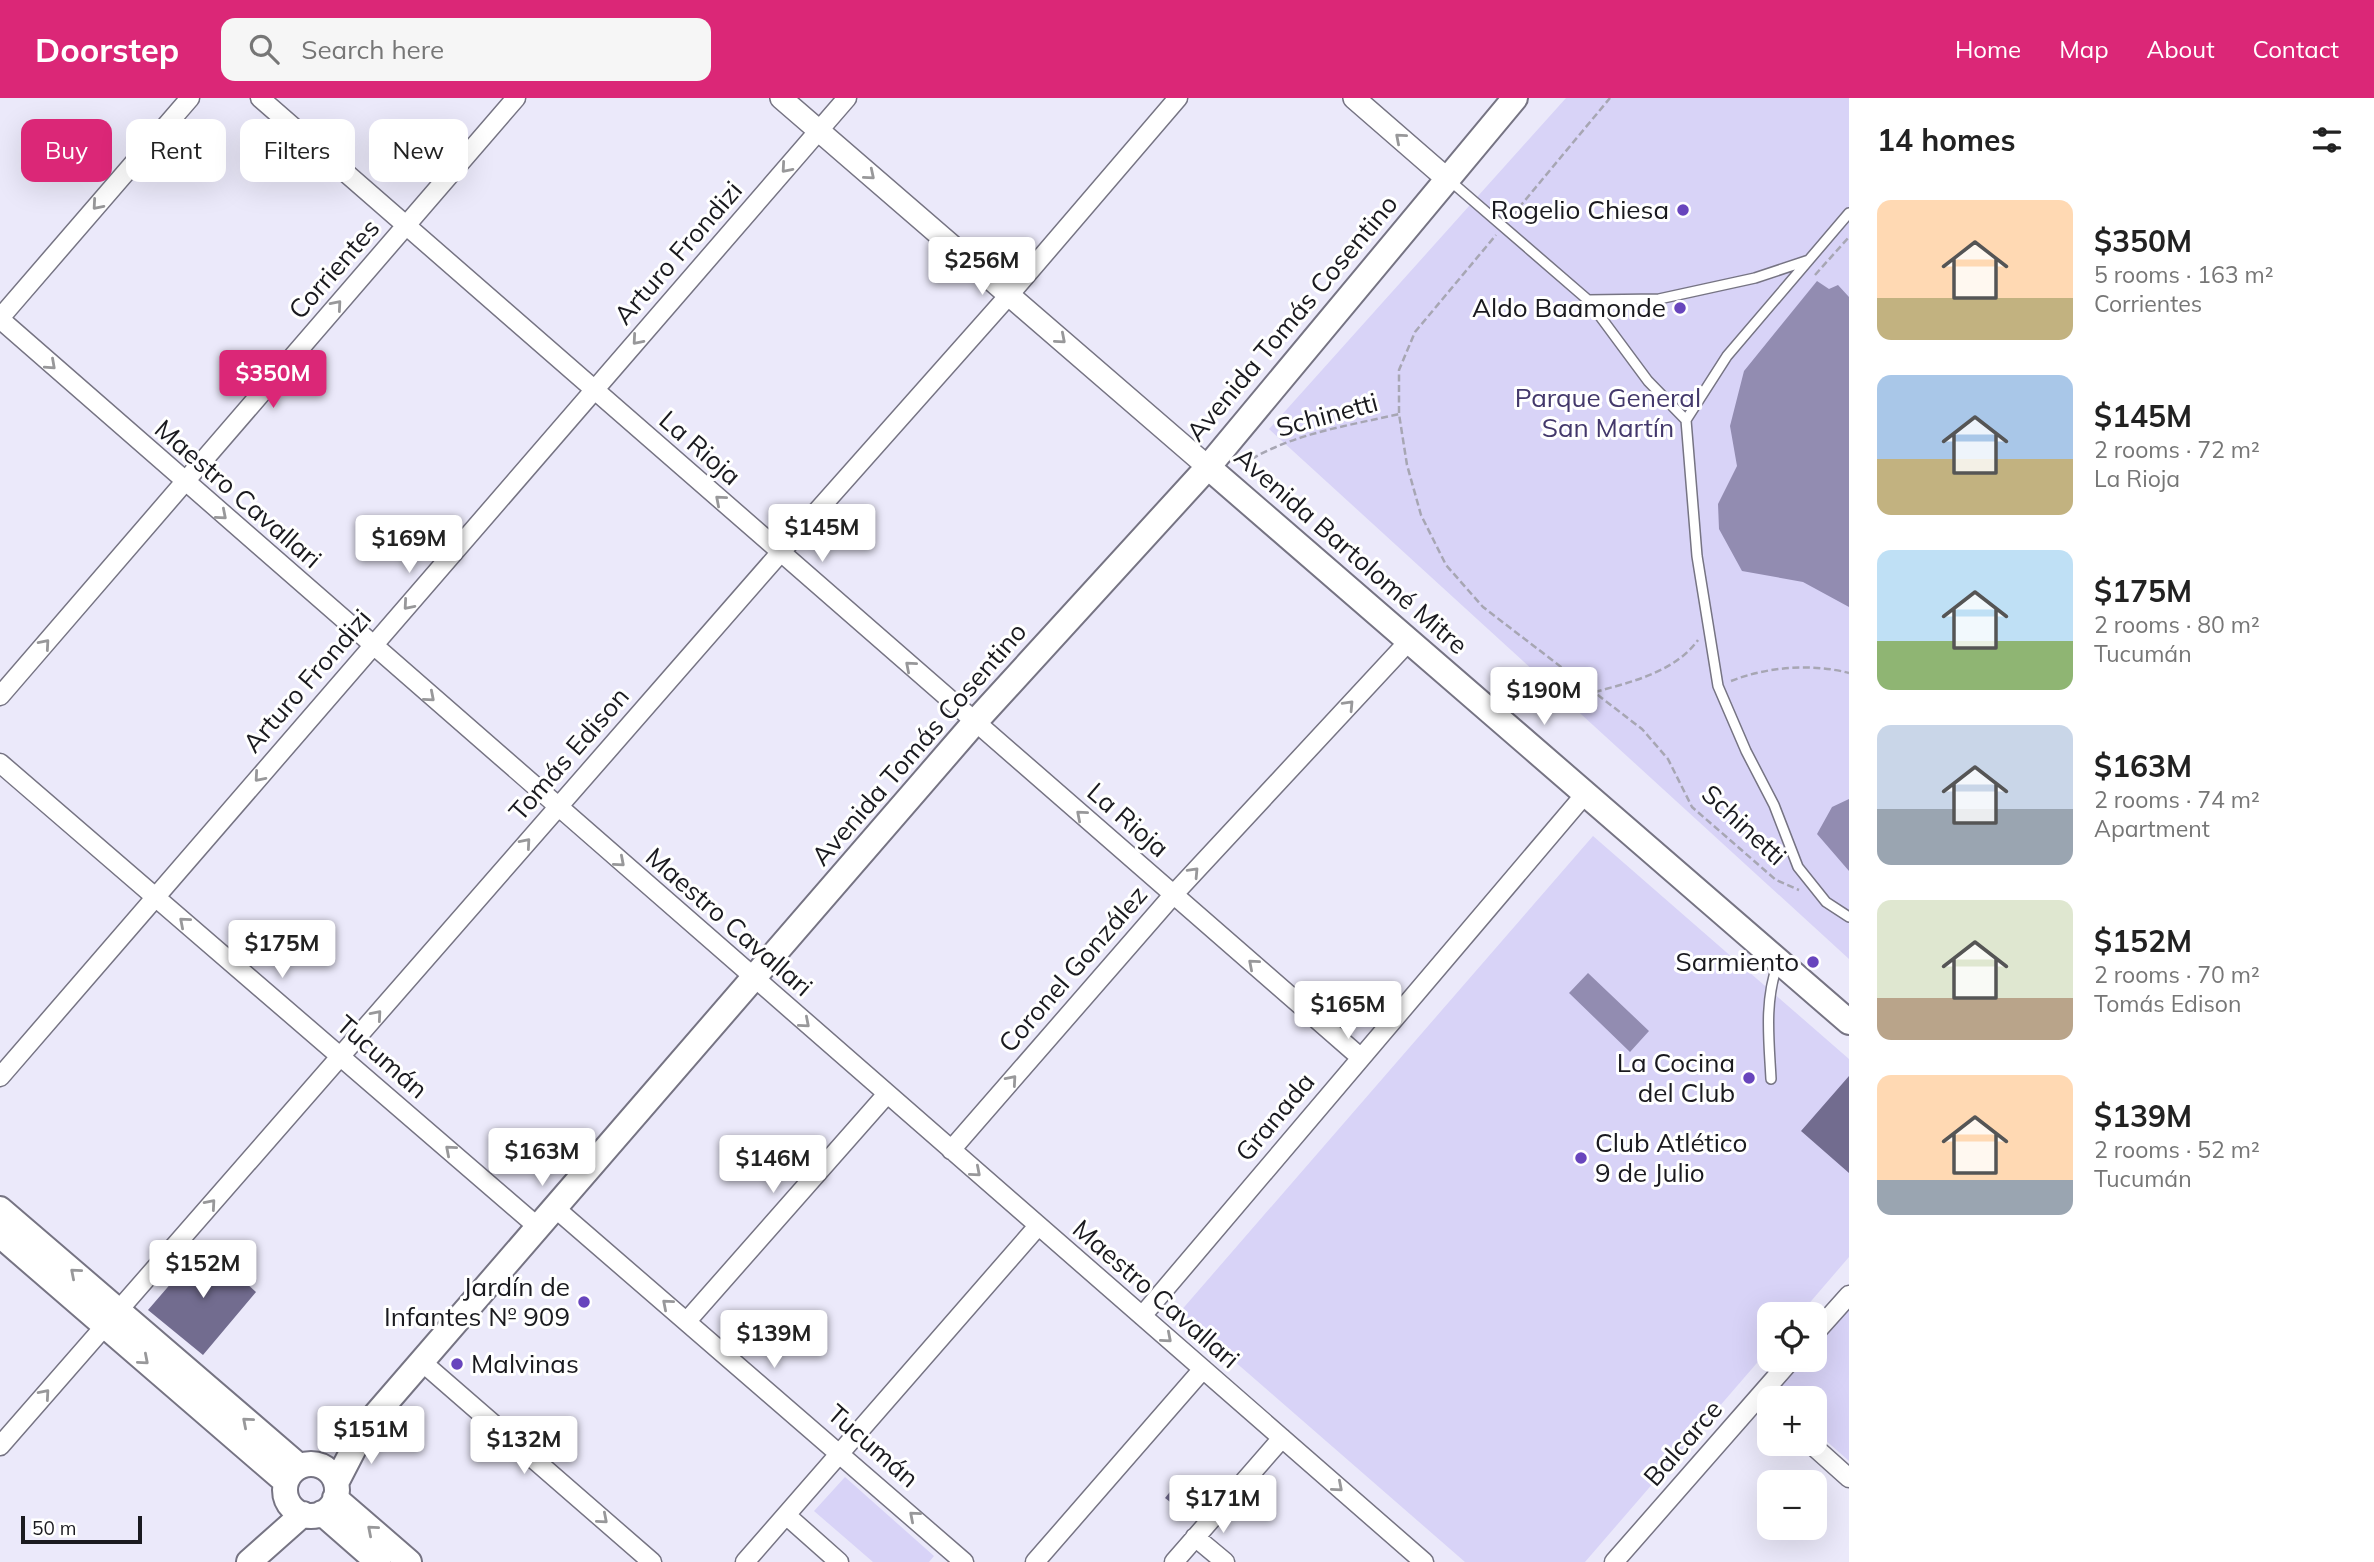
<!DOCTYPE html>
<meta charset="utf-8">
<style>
body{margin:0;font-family:Mulish,sans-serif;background:#f6f6f6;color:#222;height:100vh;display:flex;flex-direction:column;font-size:26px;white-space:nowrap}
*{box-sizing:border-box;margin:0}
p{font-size:23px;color:#767676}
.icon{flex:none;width:38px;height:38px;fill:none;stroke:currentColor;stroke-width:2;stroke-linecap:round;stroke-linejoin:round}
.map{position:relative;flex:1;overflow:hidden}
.side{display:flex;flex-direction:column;background:#fff;width:525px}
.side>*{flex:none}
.hud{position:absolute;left:21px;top:21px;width:665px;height:63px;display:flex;gap:14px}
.tools{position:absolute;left:1757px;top:1204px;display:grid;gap:14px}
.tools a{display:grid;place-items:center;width:70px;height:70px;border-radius:14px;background:#fff;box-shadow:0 7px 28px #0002;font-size:35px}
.scale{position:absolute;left:21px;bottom:18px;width:121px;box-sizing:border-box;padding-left:7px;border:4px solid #1a1a1f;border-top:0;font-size:19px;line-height:24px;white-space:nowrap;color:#1a1a1f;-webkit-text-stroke:5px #fff;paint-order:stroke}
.price{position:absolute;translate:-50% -60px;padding:0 16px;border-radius:7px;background:#fff;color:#222;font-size:23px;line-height:46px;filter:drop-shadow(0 2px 4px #0008)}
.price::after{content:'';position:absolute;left:50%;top:42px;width:21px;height:16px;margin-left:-10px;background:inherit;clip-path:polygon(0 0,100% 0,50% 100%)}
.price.active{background:#db2777;color:#fff}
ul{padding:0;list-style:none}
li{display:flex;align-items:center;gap:21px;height:175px;padding:0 28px}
li span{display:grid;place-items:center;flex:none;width:196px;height:140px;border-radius:14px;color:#555}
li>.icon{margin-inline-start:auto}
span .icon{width:84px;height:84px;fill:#fffc;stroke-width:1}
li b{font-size:30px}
h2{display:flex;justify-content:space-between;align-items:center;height:84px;padding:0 28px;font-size:30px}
.pill{padding:0 24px;border-radius:14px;background:#fff;box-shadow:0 7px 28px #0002;font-size:24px;line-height:63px}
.pill.active{background:#db2777;color:#fff}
header{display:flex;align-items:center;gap:42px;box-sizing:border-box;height:98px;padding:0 35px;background:#db2777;color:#fff}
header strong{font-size:33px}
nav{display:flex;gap:38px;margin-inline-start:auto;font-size:24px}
.search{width:490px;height:63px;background:#f6f6f6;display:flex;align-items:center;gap:18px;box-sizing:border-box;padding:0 24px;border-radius:14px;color:#767676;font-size:26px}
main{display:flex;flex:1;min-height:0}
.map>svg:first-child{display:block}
.green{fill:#d8d3f7}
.water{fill:#928cb1}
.building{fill:#726c8f}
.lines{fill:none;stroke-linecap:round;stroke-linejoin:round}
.service-casing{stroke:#767483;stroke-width:12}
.minor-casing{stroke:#767483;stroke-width:21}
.tertiary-casing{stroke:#767483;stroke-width:24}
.secondary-casing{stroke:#767483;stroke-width:28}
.path{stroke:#a7a6b3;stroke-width:2.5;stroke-dasharray:7 3.5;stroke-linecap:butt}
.service{stroke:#fff;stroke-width:9}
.minor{stroke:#fff;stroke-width:18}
.tertiary{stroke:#fff;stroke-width:21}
.secondary{stroke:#fff;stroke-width:24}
.oneway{stroke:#98989a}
.poi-dot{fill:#6845bd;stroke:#fff;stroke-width:2.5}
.labels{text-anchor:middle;stroke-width:6;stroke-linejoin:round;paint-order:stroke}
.poi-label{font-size:26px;fill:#1a1a1f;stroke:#fff;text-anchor:end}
.street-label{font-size:26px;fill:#1a1a1f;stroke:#fff}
.park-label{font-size:26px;fill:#43386b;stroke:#fff}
</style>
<header>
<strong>Doorstep</strong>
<div class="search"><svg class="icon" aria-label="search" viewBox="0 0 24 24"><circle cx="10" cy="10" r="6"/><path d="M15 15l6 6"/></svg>Search here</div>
<nav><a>Home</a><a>Map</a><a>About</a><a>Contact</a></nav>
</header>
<main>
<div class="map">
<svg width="1849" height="1464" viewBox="0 0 1849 1464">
<rect width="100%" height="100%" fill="#ebe9fa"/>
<path class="green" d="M1566,0H1849V861L1269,331Z
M1593,738L1849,961V1159L1800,1216H1769V1251L1585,1464H1465L1179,1215Z
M1849,1207V1363L1815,1333V1300H1778L1767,1290L1794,1262H1815V1241Z
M845,1379L934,1458L929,1464H873L814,1413Z"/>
<path class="water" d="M1817,183L1829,191L1838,187L1849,199V509L1803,484L1742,473L1719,431L1718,406L1737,368L1730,328L1744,273Z
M1849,701V773L1817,736L1832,709Z
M1588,875L1649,933L1630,954L1569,895Z"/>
<path class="building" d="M1849,978V1075L1801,1033Z
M204,1147L256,1194L203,1257L148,1212Z
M1173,1390L1200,1412L1192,1421L1165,1400Z"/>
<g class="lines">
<g class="service-casing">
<path id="service" d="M1448,81L1588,202L1648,283L1686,322
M1849,115L1727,258L1686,322L1697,458L1718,588L1746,653L1774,707L1798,769L1826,804L1849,819
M1588,202L1659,201L1755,180L1809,162
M1771,981C1769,942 1764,903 1778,865"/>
</g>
<g class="minor-casing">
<path id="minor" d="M260,0L1360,959
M0,220L190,0
M0,221L1424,1464
M0,598L516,0
M0,665L538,1129
M0,979L847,0
M951,1052L1173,797L1409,543
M555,1110L964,1464
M1142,1218L1586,695
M687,1223L887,996
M1815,1235L1849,1197
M422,1264L652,1464
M1811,1346L1849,1380
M0,1348L780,455L1010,196L1178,0
M786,1417L839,1464
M1195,1439L1225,1464
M745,1464L1038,1128
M1035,1464L1203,1271
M1174,1464L1282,1340
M1614,1464L1791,1262"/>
</g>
<g class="tertiary-casing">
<path id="tertiary" d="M781,0L1208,369
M1354,0L1446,80"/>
</g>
<g class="secondary-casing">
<path id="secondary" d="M1208,369L1849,924
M0,1111L299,1368
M0,1137L286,1384
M285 1392a26 26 0 1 1 52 0a26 26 0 1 1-52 0Z
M336,1385L365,1329L975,624L1208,369L1515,0
M335,1400L409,1464
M322,1415L378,1464
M249,1464L303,1416"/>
</g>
<path class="path" d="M1512,118L1610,0
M1815,177L1849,139
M1399,315V272L1415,234L1496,137
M1243,359L1248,363C1295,335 1347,328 1399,316L1407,367L1421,417L1446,467L1483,509L1642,631L1668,661L1692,709L1776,782L1799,792
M1731,583C1766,569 1811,565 1849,575
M1595,594C1631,584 1675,574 1698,542"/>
<use href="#service" class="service"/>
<use href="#minor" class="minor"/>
<use href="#tertiary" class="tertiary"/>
<use href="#secondary" class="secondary"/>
</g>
<defs><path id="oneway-chevron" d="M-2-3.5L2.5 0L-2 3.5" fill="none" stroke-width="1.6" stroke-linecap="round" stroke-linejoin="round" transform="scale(1.75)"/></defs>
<g class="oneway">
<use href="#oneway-chevron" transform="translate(1400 40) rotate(-139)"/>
<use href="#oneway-chevron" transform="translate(786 70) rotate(131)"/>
<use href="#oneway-chevron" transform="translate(870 77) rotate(40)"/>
<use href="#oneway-chevron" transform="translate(97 107) rotate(131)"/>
<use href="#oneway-chevron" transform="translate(337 207) rotate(-49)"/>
<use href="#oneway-chevron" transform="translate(1061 241) rotate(41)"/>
<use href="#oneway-chevron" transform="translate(637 242) rotate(131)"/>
<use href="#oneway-chevron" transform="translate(51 267) rotate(42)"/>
<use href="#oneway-chevron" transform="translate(720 402) rotate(-139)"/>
<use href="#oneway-chevron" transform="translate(222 417) rotate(41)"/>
<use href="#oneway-chevron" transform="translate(408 507) rotate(131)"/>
<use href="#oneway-chevron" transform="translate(45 546) rotate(-49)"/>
<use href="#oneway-chevron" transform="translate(910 568) rotate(-139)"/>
<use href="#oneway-chevron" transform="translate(430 599) rotate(41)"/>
<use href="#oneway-chevron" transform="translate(1349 607) rotate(-47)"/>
<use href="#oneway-chevron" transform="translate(259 679) rotate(131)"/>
<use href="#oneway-chevron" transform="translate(1081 717) rotate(-139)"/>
<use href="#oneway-chevron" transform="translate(526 745) rotate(-49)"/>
<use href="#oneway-chevron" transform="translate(620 764) rotate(41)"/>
<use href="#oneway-chevron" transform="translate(1194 774) rotate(-47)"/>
<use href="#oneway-chevron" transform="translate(184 824) rotate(-139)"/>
<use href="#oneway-chevron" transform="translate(1253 866) rotate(-139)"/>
<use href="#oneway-chevron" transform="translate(377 917) rotate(-49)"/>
<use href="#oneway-chevron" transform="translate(805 925) rotate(41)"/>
<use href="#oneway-chevron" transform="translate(1012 982) rotate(-49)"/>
<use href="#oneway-chevron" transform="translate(450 1052) rotate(-139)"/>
<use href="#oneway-chevron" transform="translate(976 1074) rotate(41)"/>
<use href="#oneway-chevron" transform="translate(211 1106) rotate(-49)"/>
<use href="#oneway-chevron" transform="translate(75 1175) rotate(-139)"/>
<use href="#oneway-chevron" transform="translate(667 1206) rotate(-139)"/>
<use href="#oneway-chevron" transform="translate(1167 1240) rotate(41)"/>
<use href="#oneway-chevron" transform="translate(144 1262) rotate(41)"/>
<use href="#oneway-chevron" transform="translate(45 1296) rotate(-49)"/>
<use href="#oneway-chevron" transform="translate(247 1324) rotate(-139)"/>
<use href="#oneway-chevron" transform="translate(1338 1389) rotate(41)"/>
<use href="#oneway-chevron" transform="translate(914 1418) rotate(-139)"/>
<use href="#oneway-chevron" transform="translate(603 1421) rotate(41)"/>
<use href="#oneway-chevron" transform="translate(372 1432) rotate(-139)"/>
</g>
<g class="poi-dot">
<circle cx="1683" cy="112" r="7"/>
<circle cx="1680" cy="210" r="7"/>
<circle cx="1813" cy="864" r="7"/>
<circle cx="1749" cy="980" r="7"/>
<circle cx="1581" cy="1060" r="7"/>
<circle cx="584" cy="1204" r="7"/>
<circle cx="457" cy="1266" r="7"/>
</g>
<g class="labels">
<g class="poi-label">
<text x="1669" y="121">Rogelio Chiesa</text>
<text x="1666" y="219">Aldo Baamonde</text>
<text x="1799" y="873">Sarmiento</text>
<text x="1735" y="974">La Cocina<tspan x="1735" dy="30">del Club</tspan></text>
<text x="1595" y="1054" text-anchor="start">Club Atlético<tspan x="1595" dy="30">9 de Julio</tspan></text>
<text x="570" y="1198">Jardín de<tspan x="570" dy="30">Infantes № 909</tspan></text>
<text x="471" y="1275" text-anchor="start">Malvinas</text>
</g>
<g class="street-label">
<text transform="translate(678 155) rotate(-49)" y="9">Arturo Frondizi</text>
<text transform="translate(334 171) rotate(-49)" y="9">Corrientes</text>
<text transform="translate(1292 220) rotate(-50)" y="9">Avenida Tomás Cosentino</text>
<text transform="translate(1327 317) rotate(-15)" y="9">Schinetti</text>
<text transform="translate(700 350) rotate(41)" y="9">La Rioja</text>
<text transform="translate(238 396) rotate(41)" y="9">Maestro Cavallari</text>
<text transform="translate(1351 453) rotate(41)" y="9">Avenida Bartolomé Mitre</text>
<text transform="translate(307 583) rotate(-49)" y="9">Arturo Frondizi</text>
<text transform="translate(919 646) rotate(-49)" y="9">Avenida Tomás Cosentino</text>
<text transform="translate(569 656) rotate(-49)" y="9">Tomás Edison</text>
<text transform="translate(1128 722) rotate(41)" y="9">La Rioja</text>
<text transform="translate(1744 727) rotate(43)" y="9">Schinetti</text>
<text transform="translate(729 824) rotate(41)" y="9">Maestro Cavallari</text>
<text transform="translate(1073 871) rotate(-49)" y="9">Coronel González</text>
<text transform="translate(382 959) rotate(41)" y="9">Tucumán</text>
<text transform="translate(1275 1019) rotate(-50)" y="9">Granada</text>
<text transform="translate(1156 1196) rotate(41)" y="9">Maestro Cavallari</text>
<text transform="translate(1683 1345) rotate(-49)" y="9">Balcarce</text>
<text transform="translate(873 1348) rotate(41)" y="9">Tucumán</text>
</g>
<g class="park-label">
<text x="1608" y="309">Parque General<tspan x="1608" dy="30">San Martín</tspan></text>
</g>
</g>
</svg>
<div class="tools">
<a><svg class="icon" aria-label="locate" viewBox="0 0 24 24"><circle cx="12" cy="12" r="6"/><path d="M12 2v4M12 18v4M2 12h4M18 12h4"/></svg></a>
<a>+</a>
<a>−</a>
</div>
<div class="scale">50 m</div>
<b class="price" style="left:982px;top:199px">$256M</b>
<b class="price active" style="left:273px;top:312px">$350M</b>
<b class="price" style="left:822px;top:466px">$145M</b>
<b class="price" style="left:409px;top:477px">$169M</b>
<b class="price" style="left:1544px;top:629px">$190M</b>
<b class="price" style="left:282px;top:882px">$175M</b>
<b class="price" style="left:1348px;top:943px">$165M</b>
<b class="price" style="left:542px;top:1090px">$163M</b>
<b class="price" style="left:773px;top:1097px">$146M</b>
<b class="price" style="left:203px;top:1202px">$152M</b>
<b class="price" style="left:774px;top:1272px">$139M</b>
<b class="price" style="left:371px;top:1368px">$151M</b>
<b class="price" style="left:524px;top:1378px">$132M</b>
<b class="price" style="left:1223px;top:1437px">$171M</b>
<div class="hud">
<a class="pill active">Buy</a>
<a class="pill">Rent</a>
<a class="pill">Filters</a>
<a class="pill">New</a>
</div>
</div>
<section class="side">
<h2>14 homes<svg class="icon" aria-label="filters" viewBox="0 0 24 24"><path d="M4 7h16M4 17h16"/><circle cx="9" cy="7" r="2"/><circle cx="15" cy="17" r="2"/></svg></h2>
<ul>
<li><span style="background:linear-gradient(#ffd9b3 70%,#c2b280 0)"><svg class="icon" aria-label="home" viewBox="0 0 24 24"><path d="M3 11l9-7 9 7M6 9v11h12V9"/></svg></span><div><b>$350M</b><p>5 rooms · 163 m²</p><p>Corrientes</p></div></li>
<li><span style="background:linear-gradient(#a9c7e8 60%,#c2b280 0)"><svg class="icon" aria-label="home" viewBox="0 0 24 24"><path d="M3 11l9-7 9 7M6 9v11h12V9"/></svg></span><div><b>$145M</b><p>2 rooms · 72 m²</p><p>La Rioja</p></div></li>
<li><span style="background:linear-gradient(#bfe0f5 65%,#8fb573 0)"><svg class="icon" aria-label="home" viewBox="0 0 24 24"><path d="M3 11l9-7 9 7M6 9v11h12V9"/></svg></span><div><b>$175M</b><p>2 rooms · 80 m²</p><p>Tucumán</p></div></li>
<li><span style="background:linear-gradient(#c9d6e8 60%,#9aa5b1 0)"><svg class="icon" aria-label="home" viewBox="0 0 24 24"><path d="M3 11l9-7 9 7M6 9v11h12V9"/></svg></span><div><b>$163M</b><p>2 rooms · 74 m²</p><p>Apartment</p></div></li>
<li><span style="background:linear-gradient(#dfe7d0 70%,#b9a48a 0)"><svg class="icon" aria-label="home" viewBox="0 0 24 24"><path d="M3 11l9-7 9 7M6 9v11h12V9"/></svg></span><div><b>$152M</b><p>2 rooms · 70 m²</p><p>Tomás Edison</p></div></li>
<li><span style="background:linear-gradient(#ffd9b3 75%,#9aa5b1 0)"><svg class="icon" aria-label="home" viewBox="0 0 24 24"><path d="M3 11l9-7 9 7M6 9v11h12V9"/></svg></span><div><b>$139M</b><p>2 rooms · 52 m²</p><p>Tucumán</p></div></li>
</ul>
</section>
</main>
